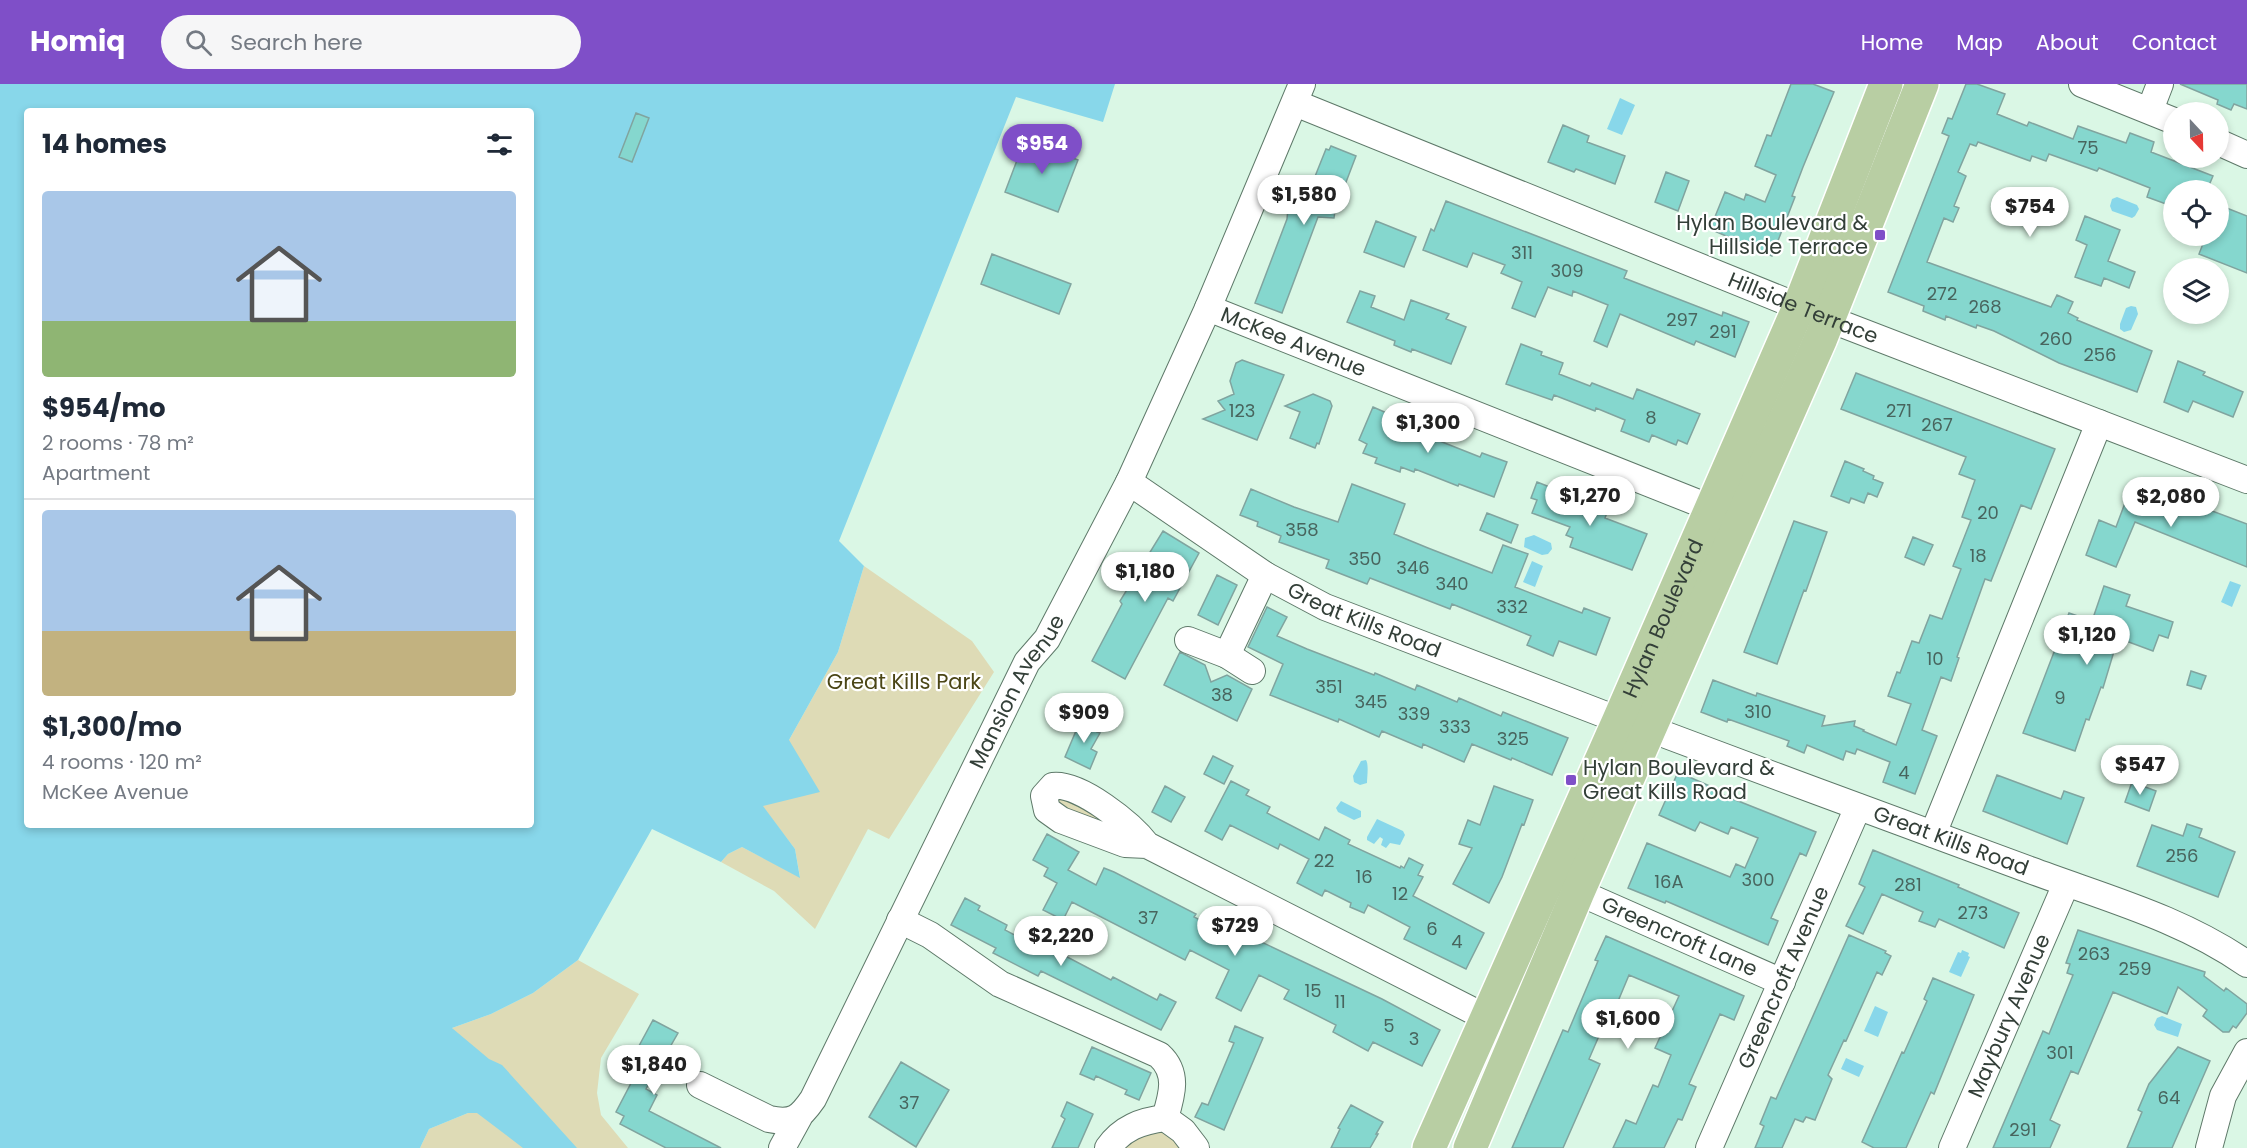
<!DOCTYPE html>
<meta charset="utf-8">
<style>
body{margin:0;font-family:Poppins,sans-serif;background:#f6f6f7;color:#1f2937;height:100vh;display:flex;flex-direction:column;font-size:22px;white-space:nowrap}
*{box-sizing:border-box;margin:0}
p{font-size:20px;color:#747a83}
.icon{flex:none;width:33px;height:33px;fill:none;stroke:currentColor;stroke-width:2;stroke-linecap:round;stroke-linejoin:round}
.map{position:relative;flex:1;overflow:hidden}
.details{position:absolute;left:24px;top:24px;width:510px;height:720px;display:flex;flex-direction:column;background:#fff;border-radius:6px;box-shadow:0 3px 9px #0003}
.details>*{flex:none}
.needle{width:39px;rotate:158deg}
.controls{position:absolute;left:2163px;top:18px;display:grid;gap:12px}
.controls a{display:grid;place-items:center;width:66px;height:66px;border-radius:50%;background:#fff;box-shadow:0 3px 9px #0003;font-size:30px}
.price{position:absolute;translate:-50% -51px;padding:0 14px;border-radius:21px;background:#fff;color:#222;font-size:20px;line-height:39px;filter:drop-shadow(0 2px 3px #0008)}
.price::after{content:'';position:absolute;left:50%;top:36px;width:18px;height:14px;margin-left:-9px;background:inherit;clip-path:polygon(0 0,100% 0,50% 100%)}
.price.on{background:#7f4fc8;color:#fff}
ul{padding:0;list-style:none}
li{display:grid;align-content:center;gap:12px;height:318px;padding:0 18px}
li+li{border-top:2px solid #e0e1e3}
li span{display:grid;place-items:center;height:186px;border-radius:6px;color:#555}
li>.icon{margin-inline-start:auto}
span .icon{width:108px;height:108px;fill:#fffc;stroke-width:1}
li b{font-size:26px}
h2{display:flex;justify-content:space-between;align-items:center;height:72px;padding:0 18px;font-size:26px}
header{display:flex;align-items:center;gap:36px;box-sizing:border-box;height:84px;padding:0 30px;background:#7f4fc8;color:#fff}
header strong{font-size:28px}
nav{display:flex;gap:33px;margin-inline-start:auto;font-size:21px}
.search{width:420px;height:54px;background:#f6f6f7;display:flex;align-items:center;gap:15px;box-sizing:border-box;padding:0 21px;border-radius:33px;color:#747a83;font-size:22px}
.map>svg:first-child{display:block}
.green{fill:#dedbb6}
.water{fill:#88d7ea;fill-rule:evenodd}
.building{fill:#85d7ce;stroke:#80a49f;stroke-width:1.5}
.lines{fill:none;stroke-linecap:round;stroke-linejoin:round}
.minor-casing{stroke:#5e7969;stroke-width:28}
.major-casing{stroke:#fff;stroke-width:36}
.minor{stroke:#fff;stroke-width:26}
.major{stroke:#b8cea3;stroke-width:33}
.poi-dot{fill:#7f4fc8;stroke:#fff;stroke-width:2}
.labels{text-anchor:middle;stroke-width:4.5;stroke-linejoin:round;paint-order:stroke}
.number-label{font-size:18px;fill:#48655e}
.poi-label{font-size:21px;fill:#333f38;stroke:#fff;text-anchor:end}
.street-label{font-size:21px;fill:#333f38;stroke:#fff}
.park-label{font-size:21px;fill:#4b4616;stroke:#fff}
</style>
<header>
<strong>Homiq</strong>
<div class="search"><svg class="icon" aria-label="search" viewBox="0 0 24 24"><circle cx="10" cy="10" r="6"/><path d="M15 15l6 6"/></svg>Search here</div>
<nav><a>Home</a><a>Map</a><a>About</a><a>Contact</a></nav>
</header>
<div class="map">
<svg width="2247" height="1064" viewBox="0 0 2247 1064">
<rect width="100%" height="100%" fill="#daf7e5"/>
<path class="green" d="M864,482L972,557L994,588L889,755L868,745L815,845L774,807L721,778L728,770L742,763L800,793L795,765L762,722L789,656L838,568Z
M1062,710L1133,752L1066,733L1056,715Z
M578,876L639,910L601,974L597,1009L601,1031L628,1064H420L429,1045L468,1029L511,1028L452,944L491,930L533,909Z
M1157,1048L1168,1049L1185,1064H1120C1128,1055 1145,1049 1157,1048Z"/>
<path class="water" d="M0,0H1115L1103,38L1016,13L839,457L864,482L838,568L789,656L820,708L763,722L795,765L800,794L742,763L728,770L721,778L652,745L578,876L533,909L491,930L452,944L489,975L502,981L577,1064H523L477,1029H468L429,1045L420,1064H0ZM27,27H531V741H27Z
M1620,14L1635,21L1622,51L1607,45Z
M2117,113L2137,121L2139,125L2135,132L2132,134L2112,127L2110,122L2112,115Z
M2131,222L2136,223L2138,230L2131,246L2124,248L2120,245V240L2126,224Z
M1534,451L1551,459L1552,465L1548,470L1542,471L1524,463L1525,454Z
M1532,477L1543,482L1535,503L1523,498Z
M2230,497L2241,501L2232,523L2221,518Z
M1366,676C1369,681 1367,693 1367,699L1360,701L1354,698L1353,692L1361,677Z
M1341,717L1361,727V733L1354,736L1338,728L1336,724Z
M1377,735L1403,747L1405,751L1400,761L1390,759L1386,764L1381,761L1383,755L1380,753L1374,760L1367,756V753Z
M1962,866L1969,869L1968,872L1970,873L1961,893L1949,888L1958,868L1961,869Z
M1875,922L1888,928L1878,953L1864,947Z
M2162,932L2182,940L2178,953L2157,946L2154,941L2157,934Z
M1846,974L1864,982L1859,993L1841,985Z"/>
<path class="building" d="M1791,0H1813L1834,8L1803,83L1792,112L1795,113L1772,172L1710,145L1725,108L1744,116L1746,110L1765,118L1776,91L1755,82L1767,51L1771,52Z
M1966,0H1977L2005,10L1997,30L2027,42L2029,38L2073,55L2078,42L2126,59L2130,49L2154,58L2151,68L2213,92L2207,106H2174V123L2147,113L2150,104L2099,84L2097,87L2049,70L2046,77L2032,72L2030,77L1978,58L1976,62L1970,60L1958,88L1966,92L1954,122L1959,124L1953,138L1944,134L1927,178L2051,223L2057,211L2073,218L2068,229L2078,234L2077,236L2152,267L2137,308L2059,279L1994,247L1977,241L1976,244L1946,232L1945,236L1923,227L1924,222L1888,208L1949,52L1942,49L1948,34L1952,35Z
M2180,0H2247V25L2234,20L2231,26L2217,20L2218,16Z
M636,29L649,34L632,78L619,73Z
M1563,41L1589,52L1587,58L1625,72L1615,100L1576,85L1574,88L1548,78Z
M1025,55L1042,62L1045,55L1060,61L1057,68L1078,76L1058,128L1005,108Z
M1331,62L1356,72L1335,127L1334,134L1318,133L1282,229L1255,219L1287,135L1290,103L1310,105L1326,65L1329,66Z
M1666,88L1689,97L1678,127L1655,118Z
M1446,117L1627,187L1624,194L1722,232L1723,228L1749,238L1735,273L1696,257L1694,261L1620,230L1607,263L1594,257L1608,221L1573,207L1572,212L1548,203L1535,233L1512,224L1522,198L1501,189L1505,181L1473,169L1467,183L1423,166L1431,145L1434,147Z
M2219,121L2247,132V189L2199,170L2206,152H2218Z
M2085,132L2120,146L2108,177L2135,188L2129,204L2104,194L2101,202L2075,193L2087,161L2076,156Z
M1376,137L1416,153L1404,183L1364,168Z
M992,170L1071,200L1059,230L981,200Z
M1360,207L1375,212L1371,223L1404,236L1411,216L1449,230L1446,235L1466,243L1451,280L1412,265L1411,268L1394,261L1395,257L1347,238Z
M1521,260L1542,268L1541,271L1563,279L1559,290L1590,302L1592,299L1633,315L1637,305L1700,330L1687,360L1678,356L1676,361L1652,351L1649,358L1621,347L1625,336L1596,324L1595,327L1554,311L1552,316L1506,300Z
M1242,276L1284,291L1257,356L1203,335L1225,326L1218,317L1234,310L1230,297L1236,279Z
M2178,277L2205,288L2203,291L2243,308L2233,333L2193,317L2188,328L2164,318Z
M1856,289L2055,365L2031,425L2021,421L1991,497L1985,495L1957,573L1959,574L1951,597L1941,593L1922,646L1937,652L1915,710L1883,698L1890,678L1857,665L1855,670L1846,667L1843,676L1807,661L1804,669L1787,662L1789,657L1728,635L1727,638L1701,628L1713,596L1756,612L1757,609L1825,632L1822,642L1855,637L1854,642L1864,646L1863,647L1896,661L1911,620L1888,612L1897,588L1900,589L1912,557L1919,559L1930,531L1942,535L1961,485L1953,482L1971,436L1962,433L1975,396L1959,390L1966,373L1841,325Z
M1313,310L1330,317L1332,322L1319,360L1317,359L1315,364L1290,354L1300,328L1285,322Z
M1373,323L1405,337L1430,344L1427,352L1480,373L1482,369L1507,378L1494,413L1459,400L1458,402L1415,385L1414,388L1401,383L1400,388L1375,379L1377,374L1363,369L1367,360L1359,356Z
M1845,377L1864,385L1863,387L1874,392L1873,395L1883,399L1877,413L1868,409L1864,419L1851,414L1849,419L1831,412Z
M1537,398L1608,426L1605,434L1647,450L1632,486L1570,463L1573,454L1566,451L1570,443L1532,429L1537,416L1531,414Z
M1352,400L1405,420L1394,450L1428,464L1492,489L1503,461L1528,470L1515,503L1582,529L1584,524L1610,534L1596,571L1559,557L1553,572L1527,561L1531,552L1492,536L1452,520L1450,525L1370,494L1367,500L1326,484L1329,476L1279,458L1281,452L1257,442L1258,438L1240,431L1251,405L1294,423L1338,438Z
M2140,400L2247,440V483L2135,438L2116,483L2086,471L2099,436L2116,443L2128,411L2136,414Z
M1487,429L1518,441L1511,459L1480,446Z
M1794,437L1827,448L1806,507L1804,506L1777,580L1744,568Z
M1163,447L1199,469L1173,517L1168,514L1125,595L1092,577L1122,520L1120,517Z
M1913,453L1933,461L1924,481L1905,473Z
M1217,491L1237,501L1218,541L1198,531Z
M2104,502L2130,511L2126,522L2173,538L2168,554L2159,551L2153,567L2118,554L2103,604L2101,603L2089,636L2086,635L2075,667L2023,649L2069,529L2092,537Z
M1267,523L1287,533L1277,552L1307,565L1374,591L1375,589L1415,606L1417,601L1457,618L1459,614L1501,632L1503,628L1568,654L1552,691L1512,674L1511,676L1472,660L1464,678L1423,660L1422,664L1382,647L1379,653L1339,635L1338,638L1270,611L1283,580L1248,563Z
M1180,568L1205,581L1211,598L1227,591L1252,605L1237,637L1164,601Z
M2191,587L2206,592L2201,605L2187,601Z
M1081,635L1099,643L1097,648L1100,649L1091,665L1097,668L1090,685L1065,673Z
M1213,672L1233,682L1224,700L1204,690Z
M1678,688L1714,704L1713,707L1816,748L1806,772L1800,769L1771,834L1778,837L1768,861L1666,817L1665,819L1628,804L1647,759L1730,793L1736,780L1745,784L1758,754L1731,743L1728,750L1700,738L1695,747L1659,731Z
M1997,691L2061,715L2064,707L2084,714L2067,760L1983,727Z
M1231,697L1249,706L1246,711L1270,723L1267,729L1319,756L1325,743L1350,756L1348,760L1400,784L1401,782L1404,784L1409,774L1423,781L1418,791L1423,793L1413,812L1484,849L1466,885L1404,855L1410,843L1368,821L1364,829L1350,823L1351,819L1325,806L1322,812L1297,799L1309,775L1280,760L1278,765L1230,741L1222,756L1205,747Z
M2132,698L2156,707L2149,727L2125,718Z
M1165,702L1185,713L1171,738L1152,728Z
M1494,702L1533,716L1524,741L1522,740L1502,793L1489,819L1453,800L1472,764L1459,760L1468,736L1480,741Z
M2187,740L2202,745L2199,753L2235,768L2218,813L2137,782L2152,741L2183,752Z
M1047,750L1079,768L1068,786L1096,801L1104,784L1114,788L1196,830L1194,833L1222,847L1226,838L1256,853L1255,855L1382,915L1440,946L1422,982L1373,958L1368,967L1333,948L1336,941L1284,915L1289,906L1259,891L1241,927L1216,914L1229,886L1190,866L1185,876L1072,818L1063,836L1043,826L1057,799L1044,792L1048,784L1033,776Z
M1873,766L1959,801L1958,803L2019,829L2004,864L1939,835L1935,843L1919,837L1923,828L1882,810L1863,850L1846,842L1865,803L1859,800Z
M965,814L980,822L978,826L1007,841L1005,846L1049,869L1052,865L1111,896L1113,893L1157,916L1160,910L1176,918L1161,946L1041,887L1038,892L993,869L996,864L951,841Z
M2078,846L2205,888L2204,892L2224,907L2226,904L2247,920V929L2236,944L2233,942L2229,948H2223L2203,932L2207,926L2178,903L2167,930L2113,908L2078,990L2071,987L2050,1036L2060,1041L2050,1064H1993L2043,947L2049,950L2073,891L2067,889L2070,880L2066,879Z
M1849,851L1886,867L1885,869L1891,872L1882,891L1877,888L1846,957L1844,956L1828,991L1832,995L1815,1036L1806,1033L1803,1038L1795,1035L1782,1064H1755L1764,1042L1760,1040L1771,1013L1776,1015Z
M1606,852L1744,912L1734,936L1720,930L1689,1000L1696,1003L1682,1036L1678,1035L1664,1064H1613L1626,1036L1636,1040L1653,1001L1658,1003L1671,971L1655,964L1679,912L1629,891L1606,946L1602,945L1589,975L1600,980L1563,1064H1512L1563,946L1568,948L1598,877L1595,876Z
M1933,894L1974,911L1934,1010L1931,1008L1906,1064H1874L1862,1058L1902,968L1904,969L1927,917L1924,915Z
M653,936L678,949L646,1005L657,1011L649,1027L721,1064H666L620,1040L624,1032L616,1028L642,978L633,973Z
M1235,942L1263,954L1224,1046L1195,1033L1202,1019L1208,1021L1234,959L1229,957Z
M1092,963L1151,989L1139,1016L1125,1010L1127,1006L1096,992L1094,996L1080,990Z
M2178,963L2210,977L2172,1064H2127L2142,1028L2138,1026L2149,1000Z
M901,978L949,1006L916,1063L869,1033Z
M1067,1018L1093,1030L1078,1064H1052L1065,1035L1061,1032Z
M1351,1021L1383,1038L1376,1050H1378L1370,1064H1331L1340,1045L1338,1044Z"/>
<g class="lines">
<g class="minor-casing">
<g id="minor">
<path d="M2082,0L2174,37"/>
<path id="s1" d="M1295,19L1829,235L2247,396"/>
<path d="M2150,26L2160,0"/>
<path d="M2218,58L2247,71"/>
<path id="s2" d="M1208,224L1711,424"/>
<path id="s3" d="M1129,398L1265,491L1325,523L1619,636"/>
<path d="M1188,556L1227,571L1252,587"/>
<path d="M1227,571L1265,491"/>
<path id="s4" d="M1650,645C1776,693 1904,739 2030,786C2105,814 2181,834 2247,880"/>
<path d="M1933,750L2099,339"/>
<path d="M1147,761L1125,760L1061,736L1047,726L1044,712L1053,702C1080,699 1131,740 1147,761L1487,934"/>
<path id="s5" d="M1578,808L1782,898"/>
<path d="M900,836L930,851L1000,900L1159,971C1179,989 1172,1011 1165,1034"/>
<path id="s6" d="M700,1001L769,1035C793,1040 800,1034 813,1015L1027,578L1047,555L1129,398L1208,224L1302,0"/>
<path d="M782,1064L799,1033"/>
<path d="M1108,1064C1122,1044 1141,1037 1165,1034L1183,1047L1196,1064"/>
<path id="s7" d="M1709,1064L1858,723"/>
<path id="s8" d="M1952,1064L2066,800"/>
<path d="M2209,1064L2223,1012L2247,968"/>
</g>
</g>
<g class="major-casing">
<g id="major">
<path id="s9" d="M1429,1064L1619,636L1799,223L1886,0"/>
<path d="M1470,1064L1578,808L1821,254L1922,0"/>
</g>
</g>
<use href="#minor" class="minor"/>
<use href="#major" class="major"/>
</g>
<g class="poi-dot">
<rect x="1874" y="145" width="12" height="12" rx="3"/>
<rect x="1565" y="690" width="12" height="12" rx="3"/>
</g>
<g class="labels">
<g class="number-label">
<text x="2088" y="70">75</text>
<text x="1522" y="175">311</text>
<text x="1567" y="193">309</text>
<text x="1942" y="216">272</text>
<text x="1985" y="229">268</text>
<text x="1682" y="242">297</text>
<text x="1723" y="254">291</text>
<text x="2056" y="261">260</text>
<text x="2100" y="277">256</text>
<text x="1242" y="333">123</text>
<text x="1899" y="333">271</text>
<text x="1651" y="340">8</text>
<text x="1937" y="347">267</text>
<text x="1988" y="435">20</text>
<text x="1302" y="452">358</text>
<text x="1978" y="478">18</text>
<text x="1365" y="481">350</text>
<text x="1413" y="490">346</text>
<text x="1452" y="506">340</text>
<text x="1512" y="529">332</text>
<text x="1935" y="581">10</text>
<text x="1329" y="609">351</text>
<text x="1222" y="617">38</text>
<text x="2060" y="620">9</text>
<text x="1371" y="624">345</text>
<text x="1758" y="634">310</text>
<text x="1414" y="636">339</text>
<text x="1455" y="649">333</text>
<text x="1513" y="661">325</text>
<text x="1904" y="695">4</text>
<text x="2182" y="778">256</text>
<text x="1324" y="783">22</text>
<text x="1364" y="799">16</text>
<text x="1758" y="802">300</text>
<text x="1669" y="804">16A</text>
<text x="1908" y="807">281</text>
<text x="1400" y="816">12</text>
<text x="1973" y="835">273</text>
<text x="1148" y="840">37</text>
<text x="1432" y="851">6</text>
<text x="1457" y="864">4</text>
<text x="2094" y="876">263</text>
<text x="2135" y="891">259</text>
<text x="1313" y="913">15</text>
<text x="1340" y="924">11</text>
<text x="1389" y="948">5</text>
<text x="1414" y="961">3</text>
<text x="2060" y="975">301</text>
<text x="2169" y="1020">64</text>
<text x="909" y="1025">37</text>
<text x="2023" y="1052">291</text>
</g>
<g class="poi-label">
<text x="1868" y="146">Hylan Boulevard &amp;<tspan x="1868" dy="24">Hillside Terrace</tspan></text>
<text x="1583" y="691" text-anchor="start">Hylan Boulevard &amp;<tspan x="1583" dy="24">Great Kills Road</tspan></text>
</g>
<g class="street-label">
<text dy="7" stroke="none"><textPath href="#s1" startOffset="548">Hillside Terrace</textPath></text>
<text dy="7" stroke="none"><textPath href="#s2" startOffset="92">McKee Avenue</textPath></text>
<text dy="7" stroke="none"><textPath href="#s3" startOffset="274">Great Kills Road</textPath></text>
<text dy="7" stroke="none"><textPath href="#s9" startOffset="579">Hylan Boulevard</textPath></text>
<text dy="7" stroke="none"><textPath href="#s6" startOffset="586">Mansion Avenue</textPath></text>
<text dy="7" stroke="none"><textPath href="#s4" startOffset="321">Great Kills Road</textPath></text>
<text dy="7" stroke="none"><textPath href="#s5" startOffset="111">Greencroft Lane</textPath></text>
<text dy="7" stroke="none"><textPath href="#s7" startOffset="186">Greencroft Avenue</textPath></text>
<text dy="7" stroke="none"><textPath href="#s8" startOffset="144">Maybury Avenue</textPath></text>
</g>
<g class="park-label">
<text x="904" y="605">Great Kills Park</text>
</g>
</g>
</svg>
<div class="controls">
<a><svg class="needle" viewBox="-14 -14 28 28"><path d="M0-13l5 13h-10z" fill="#e53935"/><path d="M0 13l5-13h-10z" fill="#747a83"/></svg></a>
<a><svg class="icon" aria-label="locate" viewBox="0 0 24 24"><circle cx="12" cy="12" r="6"/><path d="M12 2v4M12 18v4M2 12h4M18 12h4"/></svg></a>
<a><svg class="icon" aria-label="layers" viewBox="0 0 24 24"><path d="M12 4l9 5-9 5-9-5zM3 14l9 5 9-5"/></svg></a>
</div>
<b class="price on" style="left:1042px;top:91px">$954</b>
<b class="price" style="left:1304px;top:142px">$1,580</b>
<b class="price" style="left:2030px;top:154px">$754</b>
<b class="price" style="left:1428px;top:370px">$1,300</b>
<b class="price" style="left:1590px;top:443px">$1,270</b>
<b class="price" style="left:2171px;top:444px">$2,080</b>
<b class="price" style="left:1145px;top:519px">$1,180</b>
<b class="price" style="left:2087px;top:582px">$1,120</b>
<b class="price" style="left:1084px;top:660px">$909</b>
<b class="price" style="left:2140px;top:712px">$547</b>
<b class="price" style="left:1235px;top:873px">$729</b>
<b class="price" style="left:1061px;top:883px">$2,220</b>
<b class="price" style="left:1628px;top:966px">$1,600</b>
<b class="price" style="left:654px;top:1012px">$1,840</b>
<section class="details">
<h2>14 homes<svg class="icon" aria-label="filters" viewBox="0 0 24 24"><path d="M4 7h16M4 17h16"/><circle cx="9" cy="7" r="2"/><circle cx="15" cy="17" r="2"/></svg></h2>
<ul>
<li><span style="background:linear-gradient(#a9c7e8 70%,#8fb573 0)"><svg class="icon" aria-label="home" viewBox="0 0 24 24"><path d="M3 11l9-7 9 7M6 9v11h12V9"/></svg></span><div><b>$954/mo</b><p>2 rooms · 78 m²</p><p>Apartment</p></div></li>
<li><span style="background:linear-gradient(#a9c7e8 65%,#c2b280 0)"><svg class="icon" aria-label="home" viewBox="0 0 24 24"><path d="M3 11l9-7 9 7M6 9v11h12V9"/></svg></span><div><b>$1,300/mo</b><p>4 rooms · 120 m²</p><p>McKee Avenue</p></div></li>
</ul>
</section>
</div>
